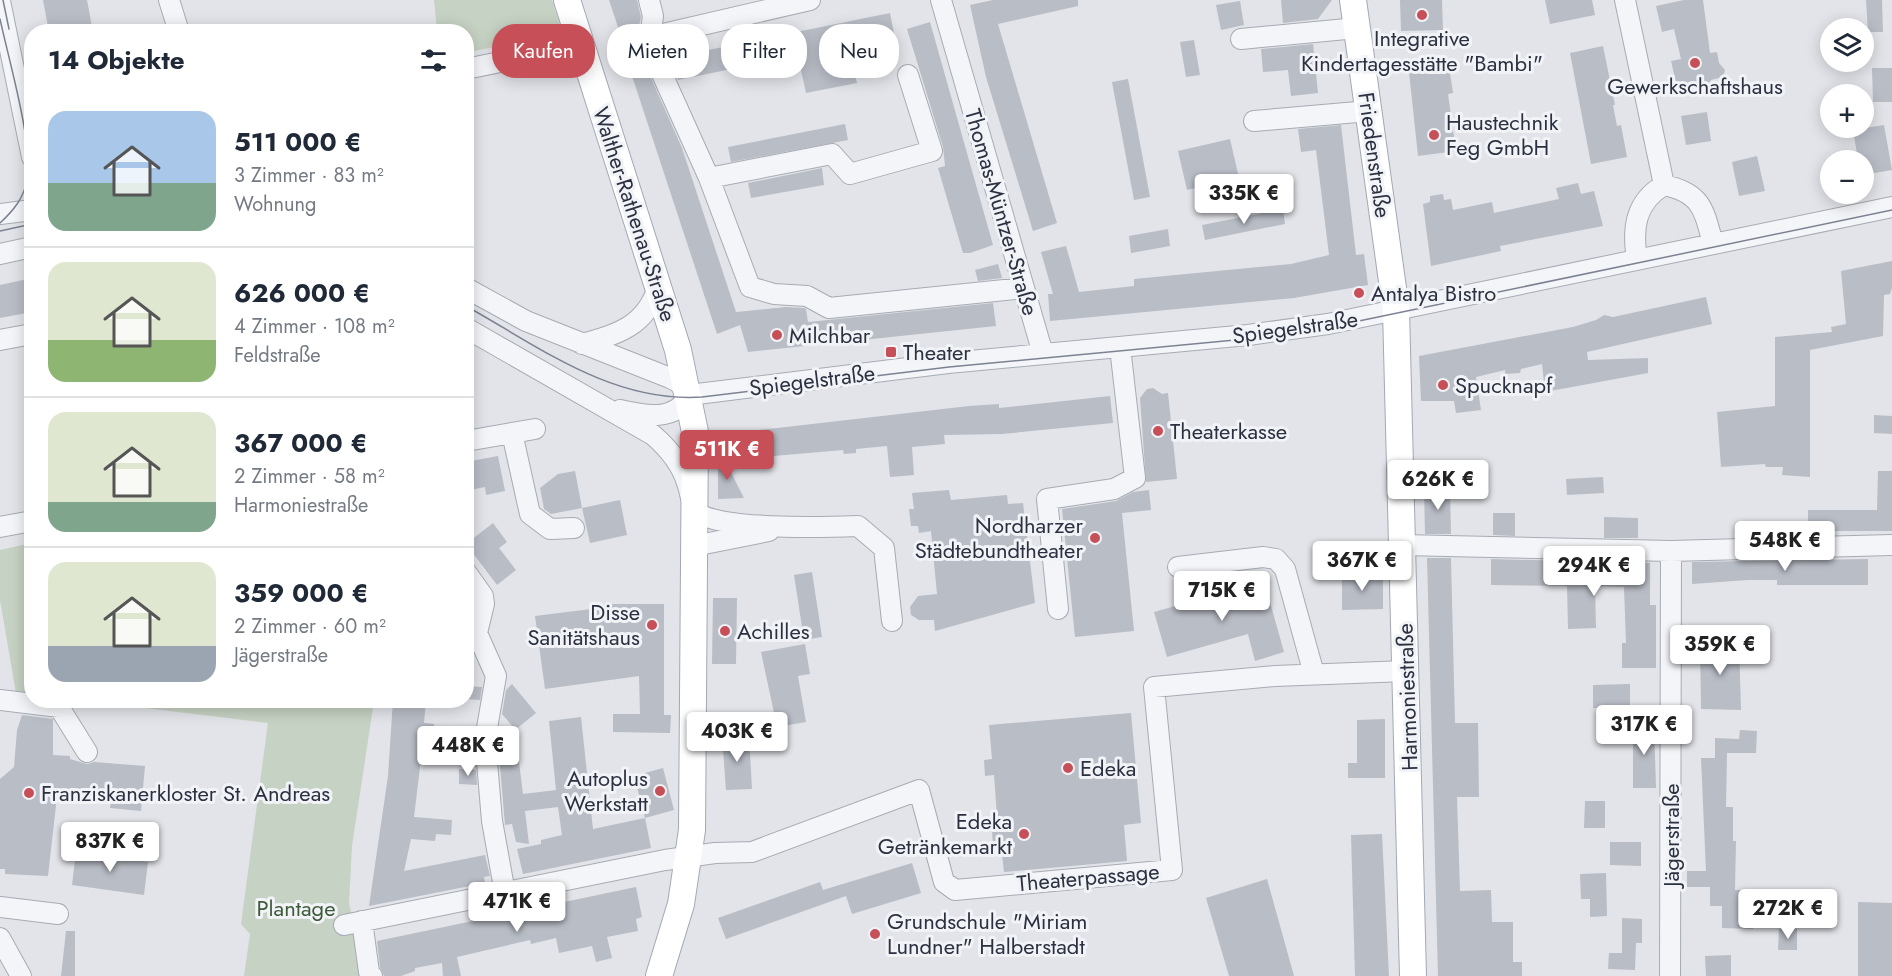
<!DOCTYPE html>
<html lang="de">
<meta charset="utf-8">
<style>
body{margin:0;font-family:Jost,sans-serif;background:#f6f6f7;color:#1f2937;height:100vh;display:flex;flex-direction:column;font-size:22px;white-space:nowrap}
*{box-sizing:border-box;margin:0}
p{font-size:20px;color:#747a83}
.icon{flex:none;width:33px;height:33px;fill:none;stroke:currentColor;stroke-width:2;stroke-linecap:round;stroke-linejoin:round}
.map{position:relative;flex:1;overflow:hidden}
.details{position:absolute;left:24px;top:24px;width:450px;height:684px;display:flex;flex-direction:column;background:#fff;border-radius:24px;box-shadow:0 3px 15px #0003}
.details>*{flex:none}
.banner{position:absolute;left:492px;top:24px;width:570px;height:54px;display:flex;gap:12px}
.buttons{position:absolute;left:1820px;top:18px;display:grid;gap:12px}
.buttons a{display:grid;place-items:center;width:54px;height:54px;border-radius:50%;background:#fff;box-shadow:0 3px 15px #0003;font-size:30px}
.price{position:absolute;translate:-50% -51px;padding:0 14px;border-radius:6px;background:#fff;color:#222;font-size:20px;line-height:39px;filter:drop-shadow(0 2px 3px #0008)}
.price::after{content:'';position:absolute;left:50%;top:36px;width:18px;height:14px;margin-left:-9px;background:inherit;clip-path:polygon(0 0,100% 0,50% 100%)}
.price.active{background:#c64f58;color:#fff}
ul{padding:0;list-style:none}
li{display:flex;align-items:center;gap:18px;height:150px;padding:0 24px}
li+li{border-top:2px solid #e0e1e3}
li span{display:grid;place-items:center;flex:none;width:168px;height:120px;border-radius:18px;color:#555}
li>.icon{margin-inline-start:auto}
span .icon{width:72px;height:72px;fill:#fffc;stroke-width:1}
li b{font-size:26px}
h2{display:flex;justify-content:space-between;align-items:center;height:72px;padding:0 24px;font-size:26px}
.chip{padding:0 21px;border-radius:24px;background:#fff;box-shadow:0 3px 15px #0003;font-size:21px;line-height:54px}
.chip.active{background:#c64f58;color:#fff}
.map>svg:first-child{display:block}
.green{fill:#c6d2c3}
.building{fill:#b9bdc6}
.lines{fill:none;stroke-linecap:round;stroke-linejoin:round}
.minor-casing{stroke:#a7abb3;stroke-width:22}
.major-casing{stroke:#a2a8b4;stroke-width:28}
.minor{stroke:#f4f5f8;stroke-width:20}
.major{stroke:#fff;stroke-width:26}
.tram{stroke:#7c8292;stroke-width:1.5}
.poi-dot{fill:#c64f58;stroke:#f1f3f7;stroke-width:2}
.labels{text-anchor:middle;stroke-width:6;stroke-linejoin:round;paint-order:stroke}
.poi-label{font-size:22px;fill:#2b3140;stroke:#f1f3f7;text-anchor:start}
.street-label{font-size:22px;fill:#2b3140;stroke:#f1f3f7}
.park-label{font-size:22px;fill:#3d5b39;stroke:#f1f3f7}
</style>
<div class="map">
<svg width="1892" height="976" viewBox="0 0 1892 976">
<rect width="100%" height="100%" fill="#e2e4e9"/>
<path class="green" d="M434,0H552L563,35L467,52L466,32L437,31Z
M31,543V694L16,693L0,600V550Z
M88,701H374L352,846L349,903L364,976H244L250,934L241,924L268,723Z"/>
<path class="building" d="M43,0H87L93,32H49Z
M609,0H637L641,17L639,26L620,33Z
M993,0H1078V6L998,24L1057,223L1033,231L986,77L970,5Z
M1281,0H1332L1318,19L1283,23Z
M1400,0H1442L1443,30L1401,31Z
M1545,0H1592L1595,15L1550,24Z
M1684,0H1703L1710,53L1717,52L1719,63L1725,70L1723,77L1711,80L1707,87L1700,88L1692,84L1677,87L1671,61L1681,59L1674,29L1662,32L1656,6Z
M1866,0H1882L1883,32H1868Z
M1240,1L1244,25L1221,30L1216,5Z
M890,13L895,38L849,48L857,83L806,93L799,61L742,73L741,67L678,80L669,58Z
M930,22L993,245L970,253H963L938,168L945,166L943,147L907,29Z
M1194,40L1200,75L1186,77L1180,42Z
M1313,44L1318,93L1291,96L1288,70L1263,72L1261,49Z
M1603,46L1615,105H1613L1617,126L1621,125L1627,157L1591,164L1570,53Z
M1449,66L1453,93L1448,94L1456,151L1418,156L1409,72Z
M1872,68H1892V102H1873Z
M648,71L682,148L736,312L786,307L804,308L806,309L808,322L993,303L996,326L748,352L740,325L717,334L632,76Z
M1128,79L1150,197L1134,200L1112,82Z
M1707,112L1711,141L1686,145L1681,116Z
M845,124L848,140L731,162L728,147Z
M1341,125L1356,255L1364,254L1368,285L1294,298L1050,321L1048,294H1053L1041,252L1066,246L1079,292L1134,286V279L1291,264L1329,255L1316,150L1301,152L1298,129Z
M1884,125L1892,170L1863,175V160H1858L1853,130Z
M1230,139L1239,178L1187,190L1178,151Z
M1757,156L1765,191L1739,196L1732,162Z
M822,168L824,185L751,198L748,183Z
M1578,183L1581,194L1594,191L1603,226L1500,246L1501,251L1431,266L1423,204L1430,202V196L1443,194L1444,200L1451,199L1453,210L1492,202L1494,213L1559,199L1556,188Z
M1283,209L1285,224L1205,240L1202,225Z
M1168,229L1170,246L1131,253L1129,236Z
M1892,261V288L1890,294L1884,295L1883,336L1810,350V477L1782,475L1783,467H1766L1765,464L1721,467L1717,412L1775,406V337L1832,332L1831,327L1846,324L1841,271Z
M998,264L1002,278L978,281L975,270Z
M32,278V312L0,318V285Z
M1706,297L1712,324L1587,352L1588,360L1648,358V373L1545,392L1542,364L1521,369L1520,373L1505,374V370L1476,377L1481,410L1456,413L1454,401H1421L1419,356L1573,327L1596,320L1604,315L1613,317Z
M1153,388L1162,394L1168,393L1177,479L1146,482L1140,398L1147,389Z
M1110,396L1113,423L1002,434L944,435L945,444L912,447L914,475L890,477L887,446L856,449V453L844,454L843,450L737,459L734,433L969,406L999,404V408Z
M1874,415L1892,416V434L1874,433Z
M718,447L744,498L718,499Z
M498,456L505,491L486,495L485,487L466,491V462Z
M575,471L582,508L551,514L544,509L540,488L558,474Z
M1878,471H1892V531H1808V510H1877Z
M1603,477L1604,493L1567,495L1566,479Z
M1424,488H1450L1451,534H1425Z
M949,490L951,500L1007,495L1008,504L1023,503L1035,603L935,631L934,620H919L911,615L910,607L918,596L937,594L931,531L919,533L918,526H911L909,509H914L912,493Z
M1149,490L1151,510L1122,513L1134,631L1075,637L1062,509L1116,501L1133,492Z
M620,500L627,535L590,543L582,508Z
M1493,513H1515V536L1493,535Z
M1604,517L1638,518V538H1604Z
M493,523L507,542L499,548L516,570L497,585L466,544Z
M1427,558H1451L1455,723H1478L1479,797H1457L1460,891L1491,890L1492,922H1513V962H1522V976H1438Z
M1491,559L1650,563V605H1656V668H1622V643H1626L1624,587L1595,586L1596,628L1568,629L1567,586L1491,585Z
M1868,559V585H1777V580H1748L1692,584V562Z
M812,572L822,637L804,640L794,575Z
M1342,574H1383V609L1342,610Z
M1264,581L1284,652L1255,661L1248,634L1167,657L1154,612Z
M713,598H737L736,664H712Z
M591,604H664V715H671L670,733L613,732V714H640L639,676L545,689L535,616L591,609Z
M1700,642H1739L1741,710L1701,709Z
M805,644L810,674L798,676L806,722L777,727L761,652Z
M512,684L536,713L515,730L523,794L556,790L549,721L581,717L593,829L645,818L651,848L523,874L517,849L541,844V840L562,835L558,807L525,811L529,844L516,842L512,824L505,825L498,743L514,728L502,714L506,690Z
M1630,684V708H1593V685Z
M466,686L482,687L480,700L466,699Z
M393,700H426L424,723L434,724L432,760L421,759L414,817L452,820L451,835L436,834L435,841L411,839L404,871L485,855L490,876L484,877L485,883L369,906L388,776Z
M1131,713L1141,823L1124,825L1127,861L1004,872L1001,845H993L992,831L998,830L994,775L985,776L984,760L992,759L989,725Z
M22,715L53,719V755L70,756V759L87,764L94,762L145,766L141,811L110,808L112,794L58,788L48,876L5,874V869H0V779L14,767L17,730Z
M1385,719V778H1348V763H1357V720Z
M1633,723H1654L1656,788H1633Z
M1740,730L1757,731L1756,753H1727L1726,807H1733V841H1736L1735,890H1745V913H1754L1753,929L1722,928V906H1710V887H1687V871H1706L1701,758H1715V738L1739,739Z
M722,736H749L752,789L726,790Z
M663,768L674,810L645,818L634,776Z
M459,769L476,770L477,785L459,784Z
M1585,801H1605V828H1584Z
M1382,834L1389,976H1355L1351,835Z
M1610,842H1641V866L1610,865Z
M76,852L148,862L144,895L72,885Z
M912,863L921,893L852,914L846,896L726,939L718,918L820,882L823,890Z
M1606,873L1607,916L1590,917V899H1581L1580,874Z
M1267,879L1294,976H1229L1206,898Z
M636,887L642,917L636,919L638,931L607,937L612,958L596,962L592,946L559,953L556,938L531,944L530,940L457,957L461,976H443L442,963L415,968V971L401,976H384L380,967L377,941Z
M1858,902L1892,903V976H1858Z
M1622,918L1642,919V943H1636L1635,970L1608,969L1609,953H1622Z
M1779,929H1797V950H1778Z
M66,931H75V976H61Z
M1731,955V976H1706L1705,956Z"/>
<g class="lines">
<g class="minor-casing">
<path id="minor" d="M169,0L179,32
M649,0L653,16L650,37L658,65L709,178L750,287L774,294L807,296L829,308L1024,288
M941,0L1043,354
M1625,0L1664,185
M0,1L32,157
M650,37L810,0
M1241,39L1357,28
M466,69L582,45
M1254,121L1369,111
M709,178L832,154L850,174L932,151L908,75
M0,214L32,210
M0,254L32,247
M1637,259C1632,229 1635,202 1664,185C1702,193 1704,210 1713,244
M466,288L526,321L670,378L678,382L689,395
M466,328L653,435C668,448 681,463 687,483C690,490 691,503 695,510C710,531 830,527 858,526L884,548L892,621
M0,340L32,334
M582,344C618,334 646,326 658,287
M689,395L948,363L1248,335L1328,324L1892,207
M620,410C645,416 676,422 689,395
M512,433L530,514L550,529L574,528
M466,441L535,429
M0,527L32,521
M1402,545L1671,551L1892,545
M694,546L769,531
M1178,567L1263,557L1276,559L1285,569L1314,674
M466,572L483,596L484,604L477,633L496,676L487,728L486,750L492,821L505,893
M1058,609L1047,499L1114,489L1135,478L1120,347
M0,700L59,707L87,752
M0,907L58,914
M362,921L369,972L372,976
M344,925L665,860L715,853L752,852L919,790L944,882L955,890L1172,870L1154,687L1275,676L1406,671
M0,938L21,976
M1670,976L1671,551"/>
</g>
<g class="major-casing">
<path id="major" d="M567,0L678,350L695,432L692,830L681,904L659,976
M1353,0L1396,310L1413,976"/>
</g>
<use href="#minor" class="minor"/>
<use href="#major" class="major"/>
<path class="tram" d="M3,0L9,29
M0,19C8,57 34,146 27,180C24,198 13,211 0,223
M0,231L32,224
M466,306C541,348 613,403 702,397L949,367L1277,336L1330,327L1892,210"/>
</g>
<g class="poi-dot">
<circle cx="1422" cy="15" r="6"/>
<circle cx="1695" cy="63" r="6"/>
<circle cx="1434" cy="135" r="6"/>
<circle cx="1359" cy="293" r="6"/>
<circle cx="777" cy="335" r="6"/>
<rect x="885" y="346" width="12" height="12" rx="3"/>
<circle cx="1443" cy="385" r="6"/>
<circle cx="1158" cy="431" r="6"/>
<circle cx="1095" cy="538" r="6"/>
<circle cx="652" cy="625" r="6"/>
<circle cx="725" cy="631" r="6"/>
<circle cx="1068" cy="768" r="6"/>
<circle cx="660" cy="791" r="6"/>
<circle cx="29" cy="793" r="6"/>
<circle cx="1024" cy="834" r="6"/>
<circle cx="875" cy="934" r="6"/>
</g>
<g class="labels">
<g class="poi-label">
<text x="1422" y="46" text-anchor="middle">Integrative<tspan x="1422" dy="25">Kindertagesstätte "Bambi"</tspan></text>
<text x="1695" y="94" text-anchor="middle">Gewerkschaftshaus</text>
<text x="1446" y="130">Haustechnik<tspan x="1446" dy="25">Feg GmbH</tspan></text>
<text x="1371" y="301">Antalya Bistro</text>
<text x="789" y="343">Milchbar</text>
<text x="903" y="360">Theater</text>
<text x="1455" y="393">Spucknapf</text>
<text x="1170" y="439">Theaterkasse</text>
<text x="1083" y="533" text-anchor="end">Nordharzer<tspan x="1083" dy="25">Städtebundtheater</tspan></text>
<text x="640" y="620" text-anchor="end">Disse<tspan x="640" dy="25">Sanitätshaus</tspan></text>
<text x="737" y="639">Achilles</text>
<text x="1080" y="776">Edeka</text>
<text x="648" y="786" text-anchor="end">Autoplus<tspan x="648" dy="25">Werkstatt</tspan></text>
<text x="41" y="801">Franziskanerkloster St. Andreas</text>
<text x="1012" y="829" text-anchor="end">Edeka<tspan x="1012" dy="25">Getränkemarkt</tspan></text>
<text x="887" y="929">Grundschule "Miriam<tspan x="887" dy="25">Lundner" Halberstadt</tspan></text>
</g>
<g class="street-label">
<text transform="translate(1375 155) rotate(82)" y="8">Friedenstraße</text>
<text transform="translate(1002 212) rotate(74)" y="8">Thomas-Müntzer-Straße</text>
<text transform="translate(635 214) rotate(72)" y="8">Walther-Rathenau-Straße</text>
<text transform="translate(1295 327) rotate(-8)" y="8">Spiegelstraße</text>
<text transform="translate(812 380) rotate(-7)" y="8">Spiegelstraße</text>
<text transform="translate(1407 697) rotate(-92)" y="8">Harmoniestraße</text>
<text transform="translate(1671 835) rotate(-90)" y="8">Jägerstraße</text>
<text transform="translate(1088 877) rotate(-5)" y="8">Theaterpassage</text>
</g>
<g class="park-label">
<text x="296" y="916">Plantage</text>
</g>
</g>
</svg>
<div class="buttons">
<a><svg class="icon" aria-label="layers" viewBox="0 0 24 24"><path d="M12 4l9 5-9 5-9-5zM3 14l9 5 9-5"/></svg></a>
<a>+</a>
<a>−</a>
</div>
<b class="price" style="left:1244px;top:225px">335K €</b>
<b class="price active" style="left:727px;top:481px">511K €</b>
<b class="price" style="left:1438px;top:511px">626K €</b>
<b class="price" style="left:1785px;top:572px">548K €</b>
<b class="price" style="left:1362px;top:592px">367K €</b>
<b class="price" style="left:1594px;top:597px">294K €</b>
<b class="price" style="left:1222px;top:622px">715K €</b>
<b class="price" style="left:1720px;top:676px">359K €</b>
<b class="price" style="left:1644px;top:756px">317K €</b>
<b class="price" style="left:737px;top:763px">403K €</b>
<b class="price" style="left:468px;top:777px">448K €</b>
<b class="price" style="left:110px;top:873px">837K €</b>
<b class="price" style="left:517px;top:933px">471K €</b>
<b class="price" style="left:1788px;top:940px">272K €</b>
<div class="banner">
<a class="chip active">Kaufen</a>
<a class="chip">Mieten</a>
<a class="chip">Filter</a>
<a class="chip">Neu</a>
</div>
<section class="details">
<h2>14 Objekte<svg class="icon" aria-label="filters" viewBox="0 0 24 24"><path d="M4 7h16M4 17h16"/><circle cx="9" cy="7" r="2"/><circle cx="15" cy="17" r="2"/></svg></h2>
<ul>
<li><span style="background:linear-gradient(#a9c7e8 60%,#7fa58c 0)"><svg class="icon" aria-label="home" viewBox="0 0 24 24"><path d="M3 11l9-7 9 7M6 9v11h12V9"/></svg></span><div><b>511 000 €</b><p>3 Zimmer · 83 m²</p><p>Wohnung</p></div></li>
<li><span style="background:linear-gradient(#dfe7d0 65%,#8fb573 0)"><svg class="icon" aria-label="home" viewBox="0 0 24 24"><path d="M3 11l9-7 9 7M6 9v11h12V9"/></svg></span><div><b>626 000 €</b><p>4 Zimmer · 108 m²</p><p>Feldstraße</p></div></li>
<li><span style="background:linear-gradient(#dfe7d0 75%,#7fa58c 0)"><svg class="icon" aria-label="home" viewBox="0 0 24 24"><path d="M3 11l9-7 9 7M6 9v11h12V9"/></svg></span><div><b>367 000 €</b><p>2 Zimmer · 58 m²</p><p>Harmoniestraße</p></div></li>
<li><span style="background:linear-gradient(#dfe7d0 70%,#9aa5b1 0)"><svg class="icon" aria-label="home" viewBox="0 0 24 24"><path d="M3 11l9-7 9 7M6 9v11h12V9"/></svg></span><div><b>359 000 €</b><p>2 Zimmer · 60 m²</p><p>Jägerstraße</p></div></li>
</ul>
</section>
</div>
